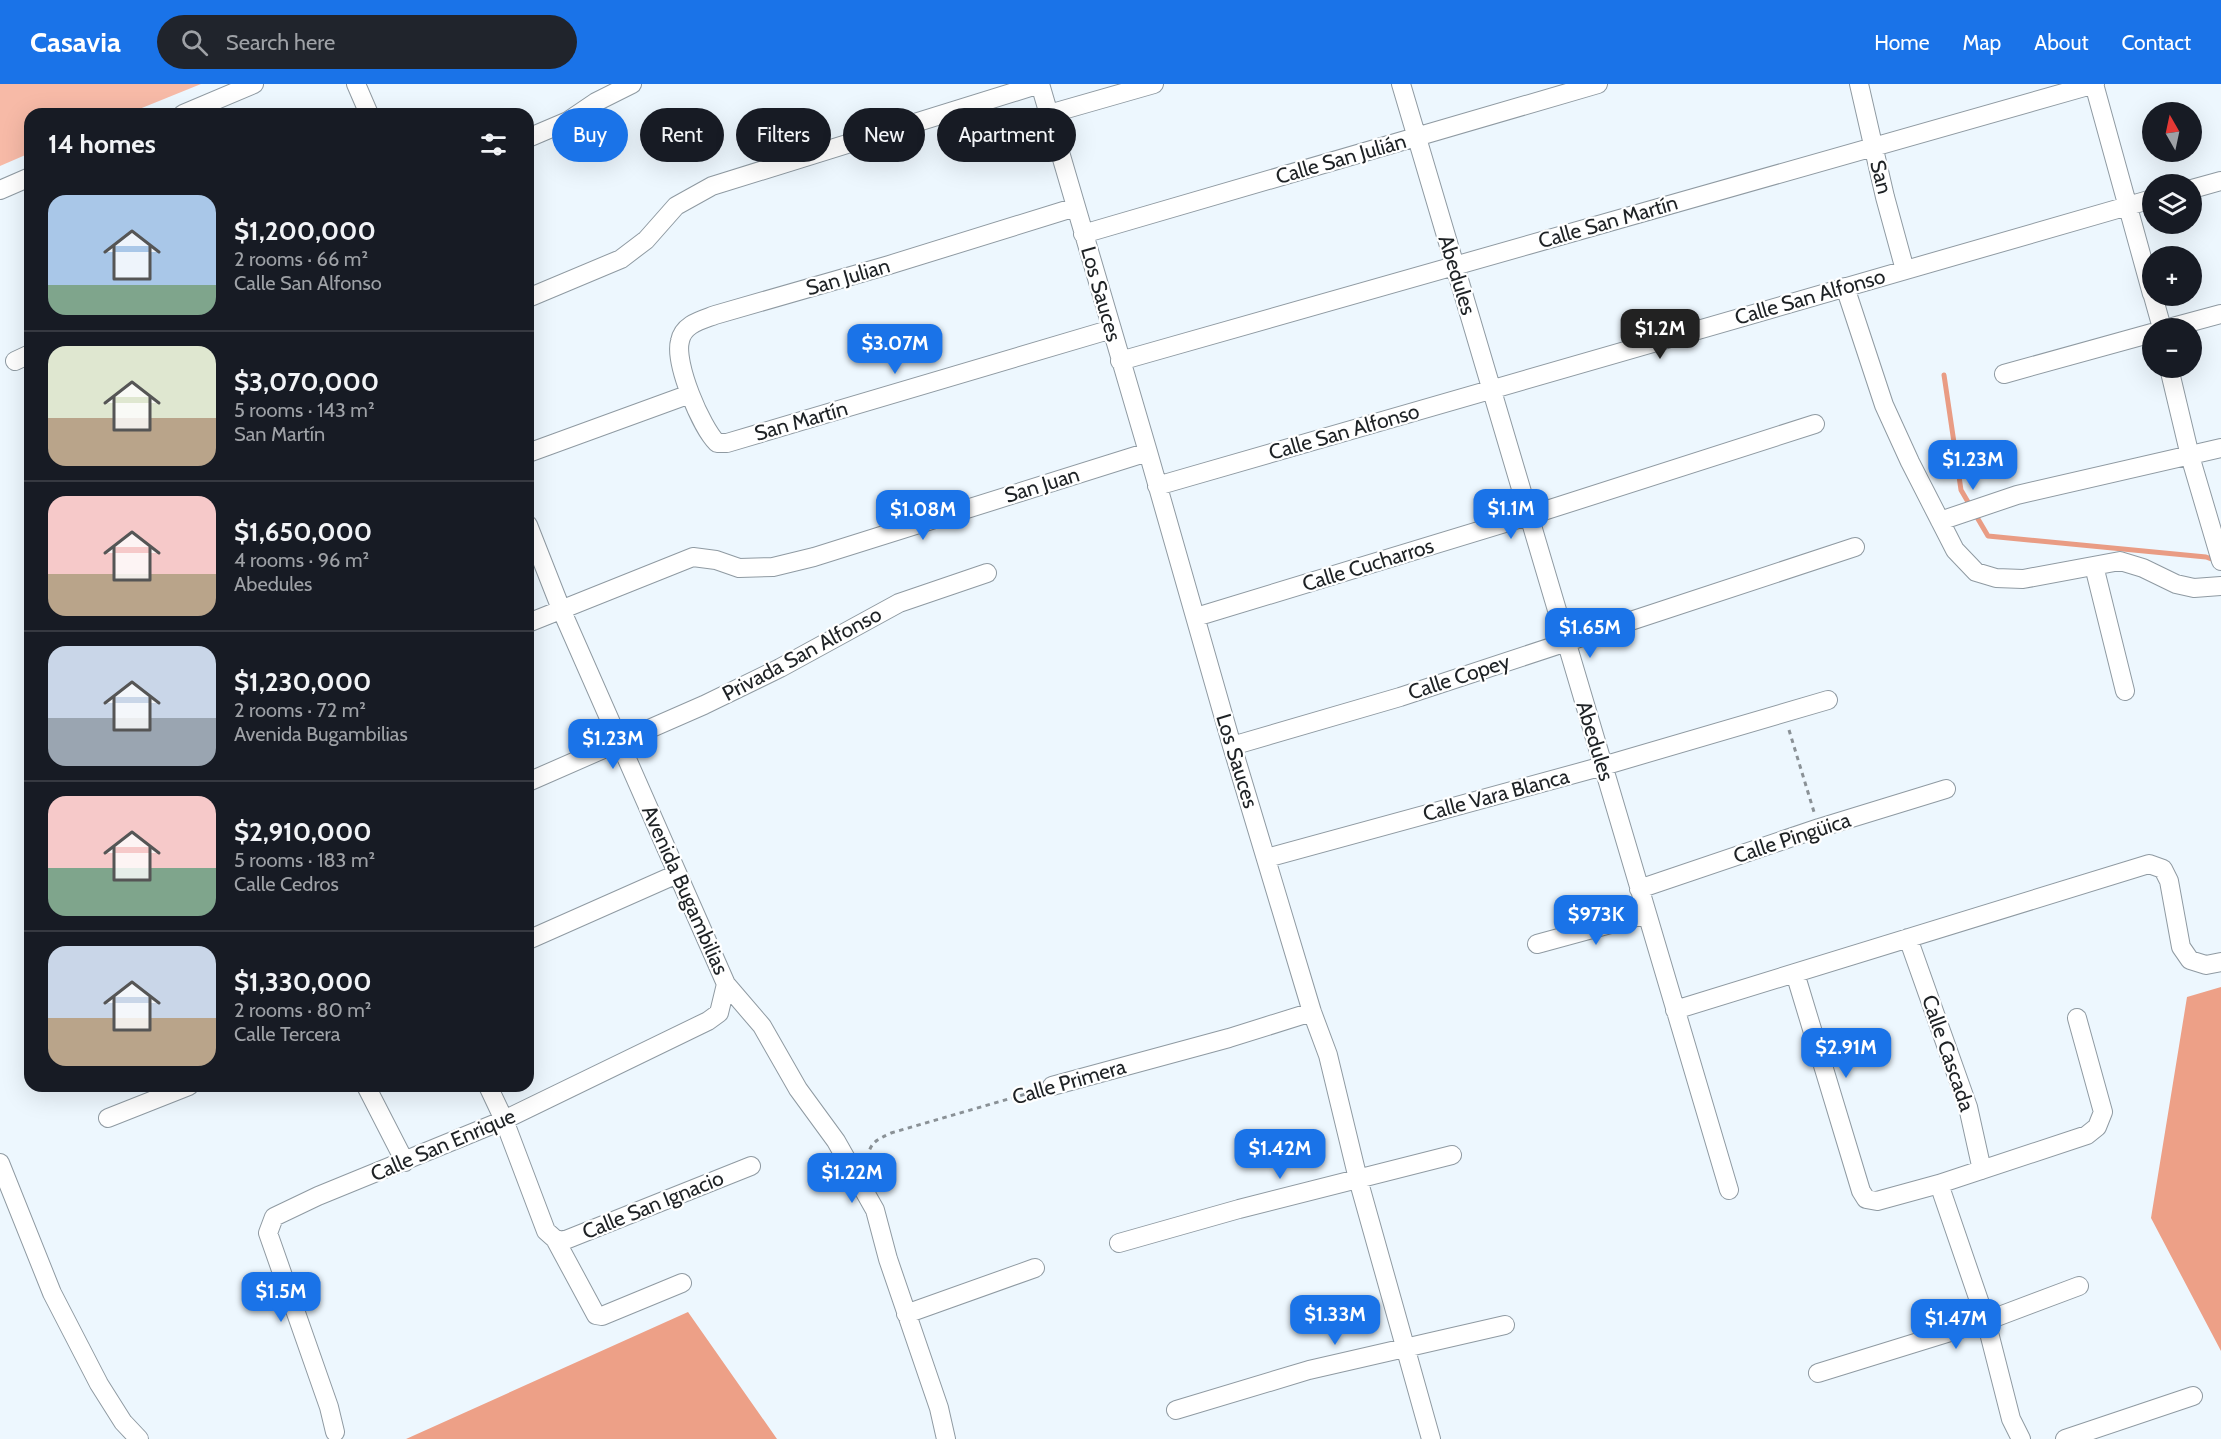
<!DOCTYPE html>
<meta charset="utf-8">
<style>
body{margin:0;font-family:Cabin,sans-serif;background:#20242c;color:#f1f3f6;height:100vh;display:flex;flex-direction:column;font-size:22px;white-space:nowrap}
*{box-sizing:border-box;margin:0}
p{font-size:20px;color:#9ea1a6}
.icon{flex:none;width:33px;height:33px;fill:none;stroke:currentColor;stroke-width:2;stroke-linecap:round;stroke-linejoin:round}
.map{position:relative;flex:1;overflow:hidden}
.sheet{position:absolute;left:24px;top:24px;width:510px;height:984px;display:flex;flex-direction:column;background:#171b24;border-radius:18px;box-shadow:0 6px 24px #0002}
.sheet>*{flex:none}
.guide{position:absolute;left:552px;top:24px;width:570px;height:54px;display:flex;gap:12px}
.needle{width:39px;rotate:351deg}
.buttons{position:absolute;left:2142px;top:18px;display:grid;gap:12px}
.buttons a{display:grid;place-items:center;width:60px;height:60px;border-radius:50%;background:#171b24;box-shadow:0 6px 24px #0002;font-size:30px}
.price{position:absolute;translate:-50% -51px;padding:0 14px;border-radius:12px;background:#1a73e8;color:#fff;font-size:20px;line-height:39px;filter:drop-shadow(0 2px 3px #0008)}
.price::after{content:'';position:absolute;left:50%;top:36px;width:18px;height:14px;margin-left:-9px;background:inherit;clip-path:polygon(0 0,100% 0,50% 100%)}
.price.current{background:#222;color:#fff}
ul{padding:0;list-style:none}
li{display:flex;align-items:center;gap:18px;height:150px;padding:0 24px}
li+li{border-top:2px solid #363941}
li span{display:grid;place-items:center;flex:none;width:168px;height:120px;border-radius:18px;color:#555}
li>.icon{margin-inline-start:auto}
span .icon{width:72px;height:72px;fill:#fffc;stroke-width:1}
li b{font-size:26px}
h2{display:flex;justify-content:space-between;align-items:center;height:72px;padding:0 24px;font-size:26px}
.chip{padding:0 21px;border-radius:27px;background:#171b24;box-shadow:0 6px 24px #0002;font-size:21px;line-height:54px}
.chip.current{background:#1a73e8;color:#fff}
header{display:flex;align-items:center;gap:36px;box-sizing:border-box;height:84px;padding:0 30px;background:#1a73e8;color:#fff}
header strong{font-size:28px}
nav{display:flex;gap:33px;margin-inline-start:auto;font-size:21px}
.search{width:420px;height:54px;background:#20242c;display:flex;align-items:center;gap:15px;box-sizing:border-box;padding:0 21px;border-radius:33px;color:#9ea1a6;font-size:22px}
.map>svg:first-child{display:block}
.green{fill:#f7baa7}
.forest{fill:#eda087}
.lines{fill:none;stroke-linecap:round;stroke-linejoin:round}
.stream{stroke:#e99c84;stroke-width:5}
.minor-casing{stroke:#8f9aa2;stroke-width:20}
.path{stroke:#8a9196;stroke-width:3;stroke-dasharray:4.5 4.5;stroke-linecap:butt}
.minor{stroke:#fff;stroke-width:18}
.labels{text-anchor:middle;stroke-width:4.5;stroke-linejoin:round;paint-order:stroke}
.street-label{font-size:21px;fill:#1e2225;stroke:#fff}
</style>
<header>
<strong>Casavia</strong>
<div class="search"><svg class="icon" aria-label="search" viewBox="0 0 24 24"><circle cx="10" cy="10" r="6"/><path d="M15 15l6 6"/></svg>Search here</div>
<nav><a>Home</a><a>Map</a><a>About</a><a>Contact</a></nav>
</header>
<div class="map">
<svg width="2221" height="1355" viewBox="0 0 2221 1355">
<rect width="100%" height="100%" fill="#edf7fe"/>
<path class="green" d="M0,0H201L127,30H30V69L0,82Z"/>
<path class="forest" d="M2221,903V1267L2151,1134L2187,913Z
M688,1228L777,1355H406Z"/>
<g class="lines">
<path class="stream" d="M1944,291L1961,406L1988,452L2206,473L2217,477"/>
<g class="minor-casing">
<path id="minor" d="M356,0L369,30
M1040,0L1148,368L1232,662L1312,928L1328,971L1358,1095L1431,1355
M1401,0L1729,1106
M1859,0L1885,113L1905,186
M2094,0L2152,210
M183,30L254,0
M1049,30L1154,0
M528,54L568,37L596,18L632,0
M2192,105L2221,97
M0,106L30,93
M1076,123L889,181L715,231C702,236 683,240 680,257C674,279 701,343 717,359H727L1112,245
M1083,150L1598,0
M1845,203L1884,321L1910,378L1955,466L1976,488L1996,494L2023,495L2120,477L2143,484L2176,500L2194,504L2221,502
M2153,212L2162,244
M528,214L621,175L646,156L676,122L712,102L1040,0
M2169,244L2221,230
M15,277L30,270
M1120,277L2095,0
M2169,284L2190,372L2221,477
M2004,290L2152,249
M528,369L690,310
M1157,402L2152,115
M1940,437L2017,411L2221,364
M2094,482L2125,607
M1196,533L1528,432L1815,340
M528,539L693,473L716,476L739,484L773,483L814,473L1148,368
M1232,662L1400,613L1855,463
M528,698L704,621L780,584L899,519L987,489
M1267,774L1603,682L1828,616
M1639,805L1819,744L1946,705
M1908,854L1968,1023L1982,1086
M528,856L677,790
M1537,860L1647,830
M1795,889L1861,1107L1866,1115L1877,1117L1939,1100L2087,1051L2097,1043L2103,1028L2077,934
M726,900L762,942L798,1005L836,1057L875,1126L888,1175L939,1324L946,1355
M1675,926L2149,780L2163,785L2169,797L2181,863L2190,876L2206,881L2221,878
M366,1002L405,1078
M488,1002L504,1036L546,1147L555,1155L596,1231L602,1232L682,1199
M1052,1002L1229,954L1312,928
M108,1034L189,1002
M0,1079L52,1209L99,1300L123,1338L139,1355
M1939,1100L1986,1237L2011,1335L2021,1355
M555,1155L563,1157L751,1082
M1119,1159L1239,1125L1452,1071
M906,1230L1035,1184
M1818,1289L1986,1237L2079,1202
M1176,1326L1309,1286L1505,1241
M335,1348L329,1323L268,1149L274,1133L318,1112L504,1036L708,937L719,929L726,900L561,525L528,441
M2065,1355L2193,1312"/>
</g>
<path class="path" d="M1789,646L1814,728
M867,1074C871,1057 877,1056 891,1049L1036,1007"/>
<use href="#minor" class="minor"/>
</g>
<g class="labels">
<g class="street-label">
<text transform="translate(1341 75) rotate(-16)" y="7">Calle San Julián</text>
<text transform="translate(1881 93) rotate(76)" y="7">San</text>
<text transform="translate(1608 138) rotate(-16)" y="7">Calle San Martín</text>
<text transform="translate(1457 191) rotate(73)" y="7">Abedules</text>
<text transform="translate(848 193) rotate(-16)" y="7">San Julian</text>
<text transform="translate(1101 210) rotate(74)" y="7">Los Sauces</text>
<text transform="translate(1810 213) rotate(-16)" y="7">Calle San Alfonso</text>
<text transform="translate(801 337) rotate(-16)" y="7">San Martín</text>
<text transform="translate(1344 348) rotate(-16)" y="7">Calle San Alfonso</text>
<text transform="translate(1042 401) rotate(-17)" y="7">San Juan</text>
<text transform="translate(1368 481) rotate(-17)" y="7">Calle Cucharros</text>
<text transform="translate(802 570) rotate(-28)" y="7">Privada San Alfonso</text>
<text transform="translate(1459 593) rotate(-18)" y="7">Calle Copey</text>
<text transform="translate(1595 657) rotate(73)" y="7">Abedules</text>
<text transform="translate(1237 677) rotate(73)" y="7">Los Sauces</text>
<text transform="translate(1496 711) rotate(-15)" y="7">Calle Vara Blanca</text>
<text transform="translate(1792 754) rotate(-18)" y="7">Calle Pingüica</text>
<text transform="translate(685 806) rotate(66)" y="7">Avenida Bugambilias</text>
<text transform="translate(1948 969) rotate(71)" y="7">Calle Cascada</text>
<text transform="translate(1069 998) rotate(-16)" y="7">Calle Primera</text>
<text transform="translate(443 1061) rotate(-23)" y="7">Calle San Enrique</text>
<text transform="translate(653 1121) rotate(-22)" y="7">Calle San Ignacio</text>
</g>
</g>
</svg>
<div class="buttons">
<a><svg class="needle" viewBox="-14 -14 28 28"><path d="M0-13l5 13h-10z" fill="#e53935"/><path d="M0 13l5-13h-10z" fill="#9ea1a6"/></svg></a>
<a><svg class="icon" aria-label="layers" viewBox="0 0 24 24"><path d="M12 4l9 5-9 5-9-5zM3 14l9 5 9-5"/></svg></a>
<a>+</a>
<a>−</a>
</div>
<b class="price current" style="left:1660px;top:276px">$1.2M</b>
<b class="price" style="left:895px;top:291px">$3.07M</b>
<b class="price" style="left:1973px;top:407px">$1.23M</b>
<b class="price" style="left:1511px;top:456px">$1.1M</b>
<b class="price" style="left:923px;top:457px">$1.08M</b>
<b class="price" style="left:1590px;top:575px">$1.65M</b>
<b class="price" style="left:613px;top:686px">$1.23M</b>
<b class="price" style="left:1596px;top:862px">$973K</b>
<b class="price" style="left:1846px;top:995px">$2.91M</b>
<b class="price" style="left:1280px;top:1096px">$1.42M</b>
<b class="price" style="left:852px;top:1120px">$1.22M</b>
<b class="price" style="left:281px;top:1239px">$1.5M</b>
<b class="price" style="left:1335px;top:1262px">$1.33M</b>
<b class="price" style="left:1956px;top:1266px">$1.47M</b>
<div class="guide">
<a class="chip current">Buy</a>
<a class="chip">Rent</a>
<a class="chip">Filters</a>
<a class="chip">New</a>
<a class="chip">Apartment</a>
</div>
<section class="sheet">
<h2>14 homes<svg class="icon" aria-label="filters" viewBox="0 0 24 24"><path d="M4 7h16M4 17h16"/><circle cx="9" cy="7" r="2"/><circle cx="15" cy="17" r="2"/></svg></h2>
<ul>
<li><span style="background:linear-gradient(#a9c7e8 75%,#7fa58c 0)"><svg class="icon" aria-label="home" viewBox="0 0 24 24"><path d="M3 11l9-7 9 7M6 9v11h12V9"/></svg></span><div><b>$1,200,000</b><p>2 rooms · 66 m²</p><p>Calle San Alfonso</p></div></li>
<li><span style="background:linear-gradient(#dfe7d0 60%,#b9a48a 0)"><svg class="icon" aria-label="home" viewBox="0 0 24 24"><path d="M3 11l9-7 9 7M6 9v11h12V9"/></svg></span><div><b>$3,070,000</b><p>5 rooms · 143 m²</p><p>San Martín</p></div></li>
<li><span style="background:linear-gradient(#f6c9c9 65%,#b9a48a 0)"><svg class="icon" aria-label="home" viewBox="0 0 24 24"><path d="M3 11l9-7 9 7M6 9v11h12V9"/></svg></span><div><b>$1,650,000</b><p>4 rooms · 96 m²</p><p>Abedules</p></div></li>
<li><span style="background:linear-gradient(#c9d6e8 60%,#9aa5b1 0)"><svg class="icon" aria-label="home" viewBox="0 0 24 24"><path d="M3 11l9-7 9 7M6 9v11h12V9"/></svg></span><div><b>$1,230,000</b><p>2 rooms · 72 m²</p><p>Avenida Bugambilias</p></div></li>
<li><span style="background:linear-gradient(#f6c9c9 60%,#7fa58c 0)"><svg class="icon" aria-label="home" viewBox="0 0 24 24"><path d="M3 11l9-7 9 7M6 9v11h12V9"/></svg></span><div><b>$2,910,000</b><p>5 rooms · 183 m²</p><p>Calle Cedros</p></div></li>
<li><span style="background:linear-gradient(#c9d6e8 60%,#b9a48a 0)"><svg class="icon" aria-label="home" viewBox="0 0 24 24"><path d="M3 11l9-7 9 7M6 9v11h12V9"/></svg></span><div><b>$1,330,000</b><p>2 rooms · 80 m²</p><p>Calle Tercera</p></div></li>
</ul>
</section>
</div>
